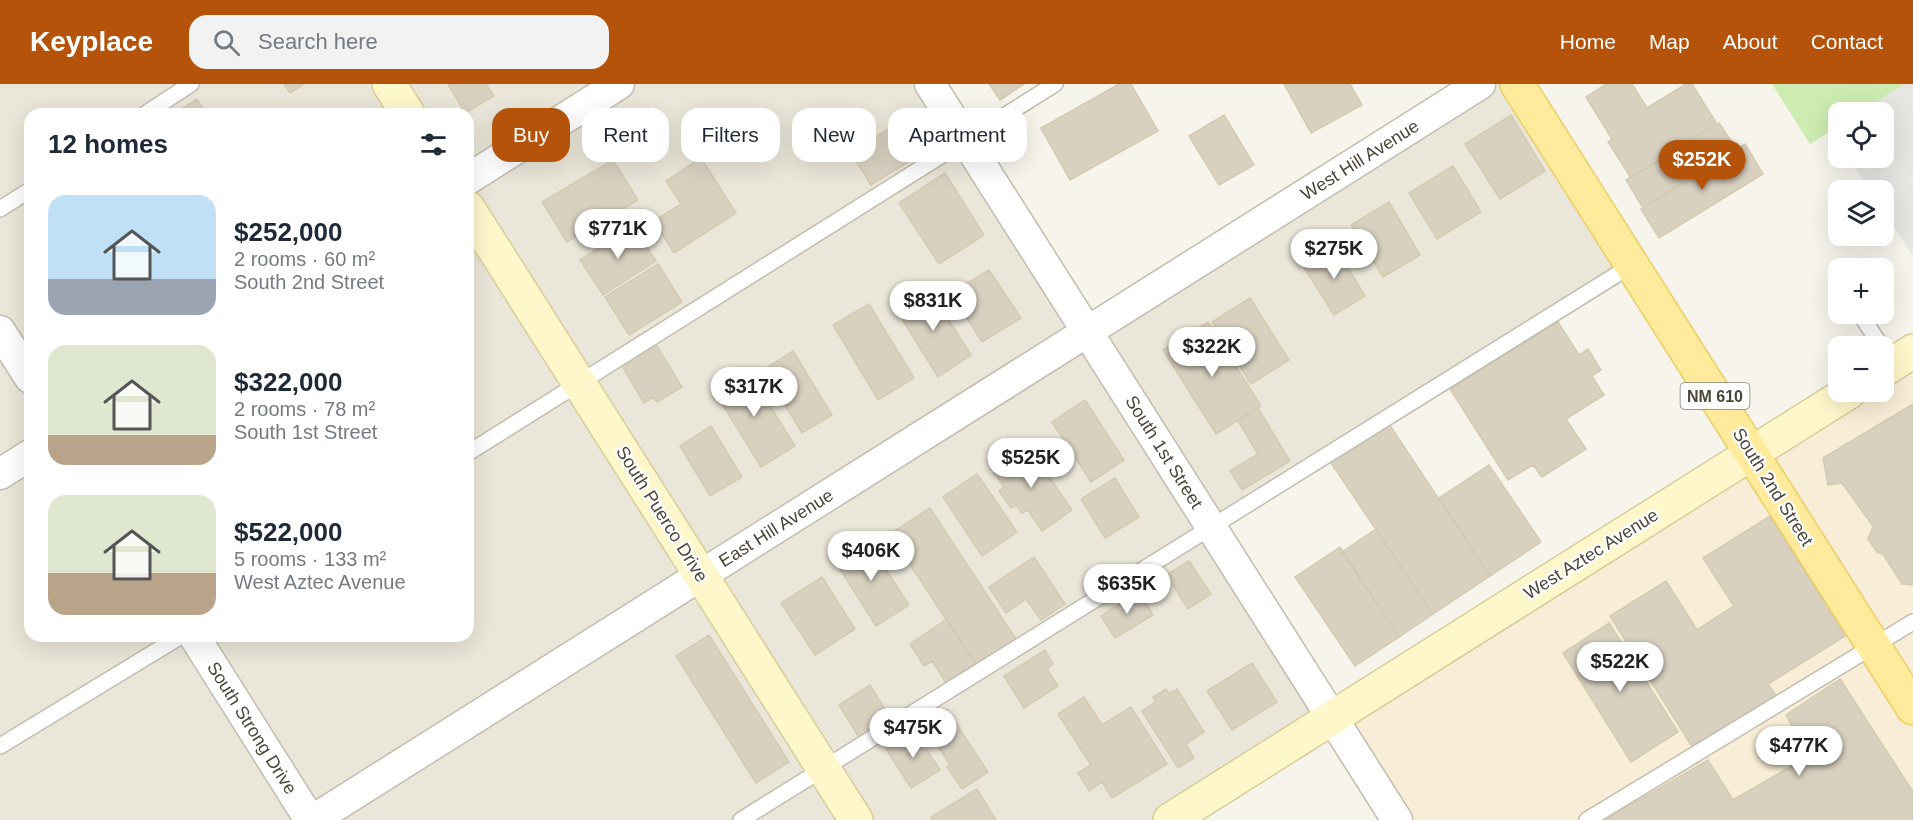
<!DOCTYPE html>
<meta charset="utf-8">
<style>
body{margin:0;font-family:Arial,sans-serif;background:#f2f2f3;color:#1f2937;height:100vh;display:flex;flex-direction:column;font-size:22px;white-space:nowrap}
*{box-sizing:border-box;margin:0}
p{font-size:20px;color:#747a83}
.icon{flex:none;width:33px;height:33px;fill:none;stroke:currentColor;stroke-width:2;stroke-linecap:round;stroke-linejoin:round}
.map{position:relative;flex:1;overflow:hidden}
.sheet{position:absolute;left:24px;top:24px;width:450px;height:534px;display:flex;flex-direction:column;background:#fff;border-radius:18px;box-shadow:0 6px 24px #0002}
.sheet>*{flex:none}
.banner{position:absolute;left:492px;top:24px;width:570px;height:54px;display:flex;gap:12px}
.controls{position:absolute;left:1828px;top:18px;display:grid;gap:12px}
.controls a{display:grid;place-items:center;width:66px;height:66px;border-radius:12px;background:#fff;box-shadow:0 6px 24px #0002;font-size:30px}
.price{position:absolute;translate:-50% -51px;padding:0 14px;border-radius:21px;background:#fff;color:#222;font-size:20px;line-height:39px;filter:drop-shadow(0 2px 3px #0008)}
.price::after{content:'';position:absolute;left:50%;top:36px;width:18px;height:14px;margin-left:-9px;background:inherit;clip-path:polygon(0 0,100% 0,50% 100%)}
.price.on{background:#b45309;color:#fff}
ul{padding:0;list-style:none}
li{display:flex;align-items:center;gap:18px;height:150px;padding:0 24px}
li span{display:grid;place-items:center;flex:none;width:168px;height:120px;border-radius:18px;color:#555}
li>.icon{margin-inline-start:auto}
span .icon{width:72px;height:72px;fill:#fffc;stroke-width:1}
li b{font-size:26px}
h2{display:flex;justify-content:space-between;align-items:center;height:72px;padding:0 24px;font-size:26px}
.chip{padding:0 21px;border-radius:18px;background:#fff;box-shadow:0 6px 24px #0002;font-size:21px;line-height:54px}
.chip.on{background:#b45309;color:#fff}
header{display:flex;align-items:center;gap:36px;box-sizing:border-box;height:84px;padding:0 30px;background:#b45309;color:#fff}
header strong{font-size:28px}
nav{display:flex;gap:33px;margin-inline-start:auto;font-size:21px}
.search{width:420px;height:54px;background:#f2f2f3;display:flex;align-items:center;gap:15px;box-sizing:border-box;padding:0 21px;border-radius:18px;color:#747a83;font-size:22px}
.map>svg:first-child{display:block}
.residential{fill:#eae6d9;fill-rule:evenodd}
.commercial{fill:#f8edd6}
.green{fill:#cdecb2}
.parking{fill:#e8e6e2}
.building{fill:#d9d1c0;stroke:#d4cab2;stroke-width:1.5}
.lines{fill:none;stroke-linecap:round;stroke-linejoin:round}
.lane-casing{stroke:#c3bdad;stroke-width:18}
.street-casing{stroke:#c3bdad;stroke-width:33}
.secondary-casing{stroke:#d8cd99;stroke-width:36}
.primary-casing{stroke:#ebce64;stroke-width:36}
.lane{stroke:#fff;stroke-width:15}
.street{stroke:#fff;stroke-width:30}
.secondary{stroke:#fff7cc;stroke-width:33}
.primary{stroke:#ffeb9b;stroke-width:33}
.labels{text-anchor:middle;stroke-width:4.5;stroke-linejoin:round;paint-order:stroke}
.shield{fill:#fff;stroke:#817d74;stroke-width:1.5}
.shield-label{font-size:16px;font-weight:bold;fill:#4b4538}
.street-label{font-size:18px;fill:#4b4538;stroke:#fff}
</style>
<header>
<strong>Keyplace</strong>
<div class="search"><svg class="icon" aria-label="search" viewBox="0 0 24 24"><circle cx="10" cy="10" r="6"/><path d="M15 15l6 6"/></svg>Search here</div>
<nav><a>Home</a><a>Map</a><a>About</a><a>Contact</a></nav>
</header>
<div class="map">
<svg width="1913" height="736" viewBox="0 0 1913 736">
<rect width="100%" height="100%" fill="#f6f4eb"/>
<path class="residential" d="M0,0H930L1088,247L1480,0H1517L1632,181L1212,444L1332,633L1170,736H0ZM30,30H468V552H30Z"/>
<path class="commercial" d="M1913,267V736H1397L1332,633L1849,308H1884V286Z"/>
<path class="green" d="M1772,0H1905L1860,28H1839V42L1810,60Z"/>
<path class="parking" d="M1905,0H1913V172L1884,128V106H1870L1849,74H1884V28H1860Z"/>
<path class="building" d="M284,0H304L290,9Z
M448,0H486L494,12L465,29Z
M989,0H1024L1000,16Z
M1119,0H1131L1158,47L1070,96L1041,44Z
M1284,0H1350L1362,21L1311,49Z
M1606,0H1632L1647,24L1686,0H1692L1717,40L1631,94L1608,58L1612,55L1586,13Z
M197,15L206,30H173Z
M1224,31L1254,81L1219,101L1189,52Z
M1511,31L1545,87L1500,115L1465,60Z
M902,36L923,69L871,101L851,69Z
M1719,39L1737,66L1643,124L1626,96Z
M1745,60L1763,90L1659,154L1641,125Z
M701,74L736,129L674,169L654,137L681,120L666,97Z
M613,76L638,116L567,158L542,118Z
M1453,82L1481,128L1437,155L1409,109Z
M945,89L984,151L939,180L899,119Z
M1389,118L1420,171L1383,193L1351,141Z
M633,142L656,177L603,211L580,176Z
M1334,160L1365,212L1334,231L1302,180Z
M658,180L682,218L629,251L605,213Z
M989,186L1021,234L982,258L951,209Z
M928,203L971,271L938,293L895,224Z
M1250,214L1289,276L1251,300L1212,238Z
M869,220L914,294L878,316L833,241Z
M1208,238L1261,322L1216,350L1163,266Z
M1558,238L1579,271L1588,265L1601,286L1592,292L1604,311L1566,335L1586,365L1542,393L1533,381L1508,396L1450,305Z
M655,259L682,303L657,318L654,313L644,319L621,280Z
M793,267L832,331L802,349L763,286Z
M740,288L742,292L749,288L795,362L761,383L713,305Z
M1085,316L1124,376L1091,398L1052,338Z
M1913,320V501L1902,500L1883,470L1877,468L1868,455L1873,442L1842,399L1828,401L1823,374Z
M1258,324L1290,377L1242,406L1230,387L1258,370L1238,337Z
M1387,337L1490,492L1433,530L1329,376Z
M711,342L742,393L710,412L680,362Z
M1028,362L1072,426L1042,447L1028,426L1022,429L1016,421L1011,424L999,407L1004,403L994,388L999,385L997,383Z
M1489,381L1541,458L1490,492L1439,414Z
M977,390L1017,448L982,472L943,413Z
M1115,394L1139,433L1105,454L1081,415Z
M930,424L1016,555L976,581L890,450Z
M1770,432L1845,552L1768,600L1779,616L1696,669L1610,532L1666,497L1697,546L1734,522L1703,474Z
M1376,445L1433,530L1399,553L1342,468Z
M865,453L909,521L876,542L833,474Z
M1340,463L1399,553L1355,582L1295,493Z
M1034,473L1065,520L1041,536L1026,515L1006,529L989,503Z
M1189,477L1211,510L1188,525L1166,491Z
M822,493L855,545L815,571L781,519Z
M1139,507L1153,531L1115,554L1101,532Z
M947,535L976,581L947,600L932,577L924,582L910,560Z
M1609,539L1678,648L1631,678L1563,569Z
M709,551L789,678L756,699L676,572Z
M1045,566L1053,580L1047,585L1058,602L1024,624L1004,592Z
M1252,579L1277,618L1232,646L1207,607Z
M1840,595L1913,708V736H1605L1708,676L1733,716L1809,672L1786,631Z
M870,601L891,635L860,655L839,621Z
M1166,605L1169,610L1177,605L1204,648L1186,660L1194,674L1178,684L1142,627L1156,618L1153,613Z
M1084,613L1102,641L1131,623L1167,680L1112,714L1102,698L1089,707L1078,689L1091,681L1058,630Z
M947,626L988,688L962,705L947,683L950,681L924,640Z
M914,646L940,686L911,704L886,665Z
M977,705L996,736H933L931,733Z"/>
<g class="lines">
<g class="lane-casing">
<path id="lane" d="M145,30L191,0
M0,125L30,106
M1860,230L1881,262
M468,369L1055,0
M0,662L181,552
M741,736L1632,181
M1587,736L1913,538"/>
</g>
<g class="street-casing">
<path id="street" d="M930,0L1397,736
M468,95L619,0
M0,247L30,294
M0,390L30,371
M194,552L310,736
M313,736L1480,0"/>
</g>
<g class="secondary-casing">
<path id="secondary" d="M389,0L408,30
M468,124L856,736
M1884,286L1913,267
M1170,736L1849,308"/>
</g>
<g class="primary-casing">
<path id="primary" d="M1517,0L1913,624"/>
</g>
<use href="#lane" class="lane"/>
<use href="#street" class="street"/>
<use href="#secondary" class="secondary"/>
<use href="#primary" class="primary"/>
</g>
<g class="labels">
<rect class="shield" x="1680.5" y="299" width="69" height="26" rx="4.5"/>
<g class="shield-label">
<text x="1715" y="318">NM 610</text>
</g>
<g class="street-label">
<text transform="translate(1360 76) rotate(-32)" y="6">West Hill Avenue</text>
<text transform="translate(1164 368) rotate(58)" y="6">South 1st Street</text>
<text transform="translate(1773 403) rotate(58)" y="6">South 2nd Street</text>
<text transform="translate(662 430) rotate(58)" y="6">South Puerco Drive</text>
<text transform="translate(776 444) rotate(-32)" y="6">East Hill Avenue</text>
<text transform="translate(1591 470) rotate(-32)" y="6">West Aztec Avenue</text>
<text transform="translate(252 644) rotate(58)" y="6">South Strong Drive</text>
</g>
</g>
</svg>
<div class="controls">
<a><svg class="icon" aria-label="locate" viewBox="0 0 24 24"><circle cx="12" cy="12" r="6"/><path d="M12 2v4M12 18v4M2 12h4M18 12h4"/></svg></a>
<a><svg class="icon" aria-label="layers" viewBox="0 0 24 24"><path d="M12 4l9 5-9 5-9-5zM3 14l9 5 9-5"/></svg></a>
<a>+</a>
<a>−</a>
</div>
<b class="price on" style="left:1702px;top:107px">$252K</b>
<b class="price" style="left:618px;top:176px">$771K</b>
<b class="price" style="left:1334px;top:196px">$275K</b>
<b class="price" style="left:933px;top:248px">$831K</b>
<b class="price" style="left:1212px;top:294px">$322K</b>
<b class="price" style="left:754px;top:334px">$317K</b>
<b class="price" style="left:1031px;top:405px">$525K</b>
<b class="price" style="left:871px;top:498px">$406K</b>
<b class="price" style="left:1127px;top:531px">$635K</b>
<b class="price" style="left:1620px;top:609px">$522K</b>
<b class="price" style="left:913px;top:675px">$475K</b>
<b class="price" style="left:1799px;top:693px">$477K</b>
<div class="banner">
<a class="chip on">Buy</a>
<a class="chip">Rent</a>
<a class="chip">Filters</a>
<a class="chip">New</a>
<a class="chip">Apartment</a>
</div>
<section class="sheet">
<h2>12 homes<svg class="icon" aria-label="filters" viewBox="0 0 24 24"><path d="M4 7h16M4 17h16"/><circle cx="9" cy="7" r="2"/><circle cx="15" cy="17" r="2"/></svg></h2>
<ul>
<li><span style="background:linear-gradient(#bfe0f5 70%,#9aa5b1 0)"><svg class="icon" aria-label="home" viewBox="0 0 24 24"><path d="M3 11l9-7 9 7M6 9v11h12V9"/></svg></span><div><b>$252,000</b><p>2 rooms · 60 m²</p><p>South 2nd Street</p></div></li>
<li><span style="background:linear-gradient(#dfe7d0 75%,#b9a48a 0)"><svg class="icon" aria-label="home" viewBox="0 0 24 24"><path d="M3 11l9-7 9 7M6 9v11h12V9"/></svg></span><div><b>$322,000</b><p>2 rooms · 78 m²</p><p>South 1st Street</p></div></li>
<li><span style="background:linear-gradient(#dfe7d0 65%,#b9a48a 0)"><svg class="icon" aria-label="home" viewBox="0 0 24 24"><path d="M3 11l9-7 9 7M6 9v11h12V9"/></svg></span><div><b>$522,000</b><p>5 rooms · 133 m²</p><p>West Aztec Avenue</p></div></li>
</ul>
</section>
</div>
